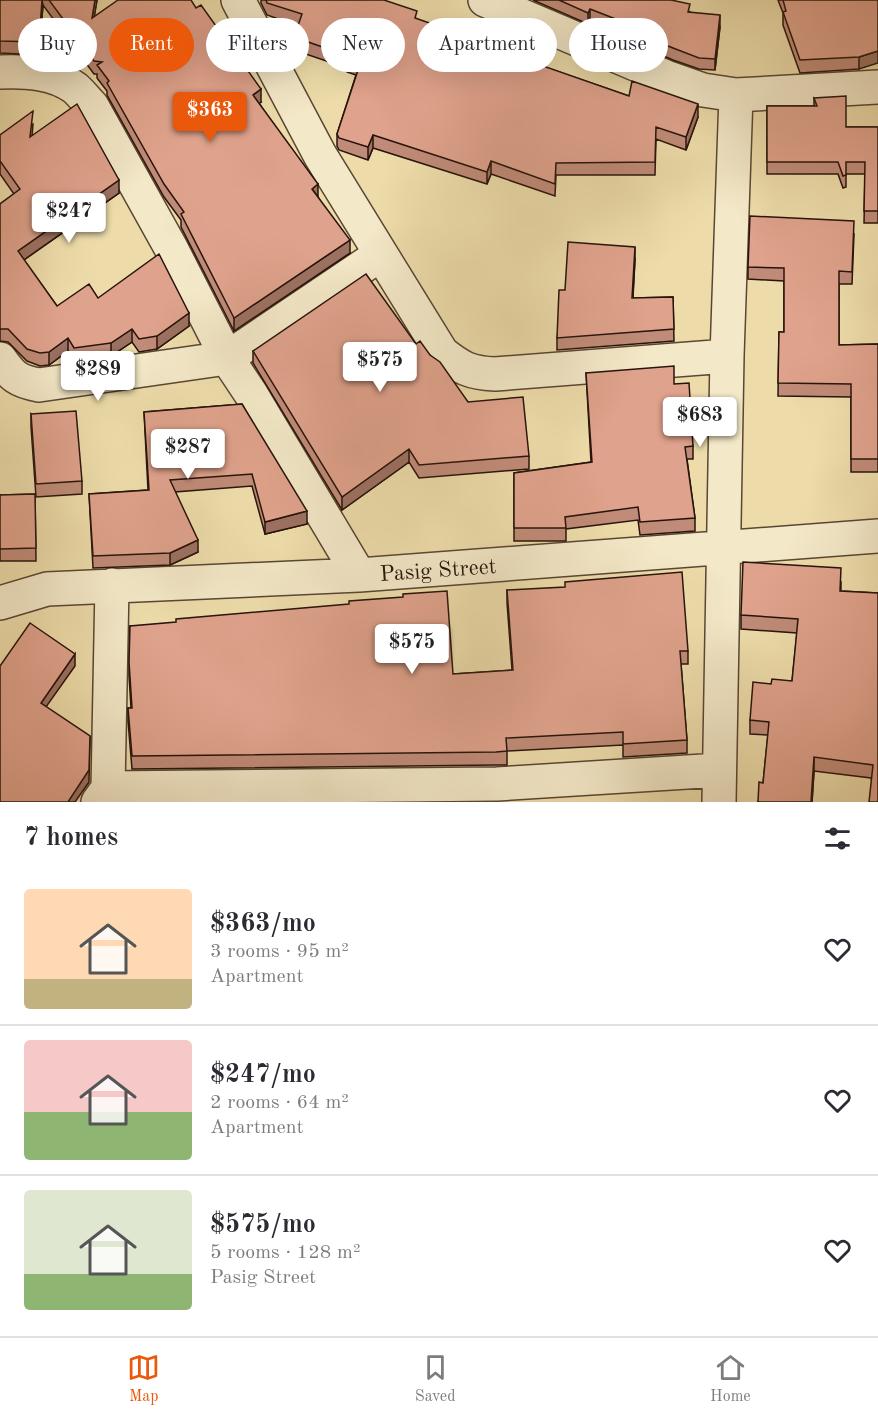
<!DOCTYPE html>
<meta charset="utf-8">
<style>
body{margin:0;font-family:"Old Standard TT",serif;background:#f2f2f3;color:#2b2b33;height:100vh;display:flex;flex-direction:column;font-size:22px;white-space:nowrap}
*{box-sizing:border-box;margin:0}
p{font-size:20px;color:#7c7c81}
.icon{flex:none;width:33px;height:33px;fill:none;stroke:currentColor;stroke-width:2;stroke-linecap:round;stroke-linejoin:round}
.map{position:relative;height:802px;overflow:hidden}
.panel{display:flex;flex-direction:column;background:#fff;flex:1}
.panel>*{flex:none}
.top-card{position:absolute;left:18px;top:18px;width:843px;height:54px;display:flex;gap:12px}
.price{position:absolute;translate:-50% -51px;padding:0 14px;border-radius:6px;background:#fff;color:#222;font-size:20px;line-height:39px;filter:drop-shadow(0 2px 3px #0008)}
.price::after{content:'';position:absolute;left:50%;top:36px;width:18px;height:14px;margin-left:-9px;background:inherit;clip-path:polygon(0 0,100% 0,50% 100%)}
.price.on{background:#ea580c;color:#fff}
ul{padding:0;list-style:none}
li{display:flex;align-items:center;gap:18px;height:150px;padding:0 24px}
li+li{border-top:2px solid #e1e1e2}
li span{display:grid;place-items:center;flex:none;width:168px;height:120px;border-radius:6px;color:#555}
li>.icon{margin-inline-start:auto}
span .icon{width:72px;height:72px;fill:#fffc;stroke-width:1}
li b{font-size:26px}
h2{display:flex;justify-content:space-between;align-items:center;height:72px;padding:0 24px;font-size:26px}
.tag{padding:0 21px;border-radius:27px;background:#fff;box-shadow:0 6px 24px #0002;font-size:21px;line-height:54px}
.tag.on{background:#ea580c;color:#fff}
.menu{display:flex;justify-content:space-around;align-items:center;height:84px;border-top:2px solid #e1e1e2;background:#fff;font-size:16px;color:#7c7c81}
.menu a{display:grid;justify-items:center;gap:3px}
.menu .on{color:#ea580c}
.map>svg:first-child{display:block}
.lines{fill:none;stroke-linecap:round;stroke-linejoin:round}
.street-casing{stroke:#594633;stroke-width:36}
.street{stroke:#f3e8c8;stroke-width:33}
.wall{fill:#c08b78;stroke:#28140b;stroke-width:1.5}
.shaded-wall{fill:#9c7162;stroke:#28140b;stroke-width:1.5}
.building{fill:#dfa28c;stroke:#28140b;stroke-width:1.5}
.labels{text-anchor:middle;stroke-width:4.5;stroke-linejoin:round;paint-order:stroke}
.street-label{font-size:22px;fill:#28140b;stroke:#f3e8c8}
</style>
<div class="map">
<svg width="878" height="802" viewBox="0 0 878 802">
<rect width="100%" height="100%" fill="#eddcaa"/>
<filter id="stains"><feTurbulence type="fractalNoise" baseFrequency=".00333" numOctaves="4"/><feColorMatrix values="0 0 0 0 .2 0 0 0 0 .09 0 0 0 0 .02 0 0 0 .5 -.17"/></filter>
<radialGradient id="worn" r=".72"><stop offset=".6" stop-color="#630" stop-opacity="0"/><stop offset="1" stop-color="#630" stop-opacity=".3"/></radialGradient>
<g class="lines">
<g class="street-casing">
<path id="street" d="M238,0L320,155L442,353C461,368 470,373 495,374L727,356
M485,0L666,77L703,90L736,95L878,87
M0,72C25,71 54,72 75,88C81,93 86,100 92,106L171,248L227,358L251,394L359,575
M0,359C12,376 17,381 39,385L227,358L381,254
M0,603L47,589L359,575L878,536
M108,788L112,585
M98,802L108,788L497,784L719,770
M719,802L727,356L736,95"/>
</g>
<use href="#street" class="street"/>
</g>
<path class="wall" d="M0,0H97L94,17L261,102L259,103L318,197L350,253L234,331L181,227V220L164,197L107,95V91L97,78V74H94L43,5L39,55L0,53Z
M261,0H384L417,19L464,39L629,96L698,117L686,150L656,139L655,175H556L555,196L491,174L487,184L373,148L368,160L339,150L337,146V134L356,75L347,72V68L294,50V37L298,26L267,15L261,3Z
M533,0H671L690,12L720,27L715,70L699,69L673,60L643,47V41L590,20L588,24Z
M778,0H878L859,69L800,73L783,25V13Z
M814,98L846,127H878V223H864L865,174H846V187L843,188L838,174H767V106H814Z
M33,124L32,137L119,193L24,260L57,306L98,298L189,326L157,349L139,352L132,342L111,356L74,361L68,351L49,365L40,366L27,361L8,342L0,341V204L14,194L0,174V135Z
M854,234L852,284H839V345L878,344V472H851V397L778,396L779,332H784V281L748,279V267Z
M635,259L633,298L673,297L674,341L557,350V338L565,290Z
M253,351L430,355L468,402L529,456V469L419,478L409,462L342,510L253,363Z
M586,373L674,384L693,446V459H687L695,518V531L640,535L638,520L566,529V541H514V473L591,462Z
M242,404L307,524L265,534L252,486L175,492L198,552L170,565L93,568L89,494L148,490L144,412Z
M31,414L82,481V494L36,497L31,427Z
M35,494L36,561H0V495Z
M841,582V591L878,593V802L871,778L814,771L812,802H758L763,783L768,735L750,734V720L771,684L792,681L797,633L741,629V615Z
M507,590L688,651V664H681L687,740V753L623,757V745L507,751V765H496L132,769L128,721V708H131L129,675L130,626L453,674L512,670L507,603Z"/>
<path class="shaded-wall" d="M42,0L43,5L39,55V42Z
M95,0H97L92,31V18Z
M590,9V20L588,24V13Z
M720,15V27L715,70V59Z
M878,51V63L859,69V57Z
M261,89V102L253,108V95Z
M698,104V117L686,150V137Z
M373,135V148L368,160V147Z
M491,161V174L487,184V172Z
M119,180V193L18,264V251Z
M318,184V197L312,189Z
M350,240V253L234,331V318Z
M635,247V259L632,311V298Z
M189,313V326L157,349V336Z
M132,329V342L111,356V343Z
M68,338V351L49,365V352Z
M409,449V462L342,510V497Z
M307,511V524L265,534V522Z
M198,540V552L170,565V553Z
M75,654V666L41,714V703Z
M90,736L89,782L75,802H68Z
M814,757V771L812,802H811Z"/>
<path class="building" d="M0,0H42L39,42L0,41Z
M49,0H95L92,18L118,0H191L196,8L201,5L261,89L253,95L318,184L312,189L350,240L234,318L181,214L184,212L164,184L107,83L109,81L97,65L102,62L94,61Z
M266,0H384L417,11L415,18L464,35L463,38L629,96L632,81L698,104L686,137L656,127L655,162L556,163L555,184L491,161L487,172L373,135L368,147L339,138L337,134L360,64L347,60L348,56L294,37L302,14L267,3Z
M559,0H671L690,4L688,12L720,15L715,59L699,58L673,48L643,36L644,30L590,9L588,13Z
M783,0H878V51L859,57L800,60L783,12L786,11Z
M846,96V127H878V211H864L865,162H846V175L843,176L838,162H767V106H817L814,98Z
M77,104L119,180L18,251L57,306L89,284L98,298L159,254L189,313L157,336L139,339L132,329L111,343L74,348L68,338L49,352L40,353L27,349L8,329H0V204L20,189L0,161V135L33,111L30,137Z
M750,216L854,221L852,272L839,271V345L878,344V459H851V384L778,383L779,332H784V268L748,267Z
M568,242L635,247L632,298L673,297L674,329L557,338L559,290H565Z
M366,274L416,344L420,341L430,355L440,362L468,402L523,397L529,456L419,465L409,449L342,497L253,351Z
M674,366V384L689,383L693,446L685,447L695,518L640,522L638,507L565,517L566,528H514V473L592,462L586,373Z
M242,404L307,511L265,522L252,474L170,480L198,540L170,553L93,556L89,494L149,490L144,412Z
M76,411L82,481L36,484L31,414Z
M35,494L36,548L0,549V495Z
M743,562L841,568L840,591L878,593V802H869L873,765L814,757L811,802H758L759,782L763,783L769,722L750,720L753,682L771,684L772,679L792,681L798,619L741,615Z
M682,572L688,651H680L687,740L623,744V732L506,738L507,751L496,752L132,756L128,708H132L129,662L130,626L176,622V619L349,604V601L403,597V594L447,591L453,674L513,670L507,590L565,587V582Z
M30,623L75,654L41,703L90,736L89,770L68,802H0V666Z"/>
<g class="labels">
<g class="street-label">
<text transform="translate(438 569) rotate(-4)" y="8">Pasig Street</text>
</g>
</g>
<rect width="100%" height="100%" filter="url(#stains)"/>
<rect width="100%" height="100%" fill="url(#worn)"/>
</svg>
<b class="price on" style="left:210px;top:143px">$363</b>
<b class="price" style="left:69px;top:244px">$247</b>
<b class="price" style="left:380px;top:393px">$575</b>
<b class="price" style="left:98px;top:402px">$289</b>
<b class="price" style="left:700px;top:448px">$683</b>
<b class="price" style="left:188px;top:480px">$287</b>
<b class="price" style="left:412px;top:675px">$575</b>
<div class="top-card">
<a class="tag">Buy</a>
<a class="tag on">Rent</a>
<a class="tag">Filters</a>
<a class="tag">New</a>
<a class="tag">Apartment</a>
<a class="tag">House</a>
</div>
</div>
<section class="panel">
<h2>7 homes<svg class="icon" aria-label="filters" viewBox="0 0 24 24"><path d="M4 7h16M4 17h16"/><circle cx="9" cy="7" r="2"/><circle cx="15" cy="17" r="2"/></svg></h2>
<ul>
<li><span style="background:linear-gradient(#ffd9b3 75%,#c2b280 0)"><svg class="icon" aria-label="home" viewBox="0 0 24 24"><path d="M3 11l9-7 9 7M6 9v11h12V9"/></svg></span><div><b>$363/mo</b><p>3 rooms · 95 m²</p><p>Apartment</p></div><svg class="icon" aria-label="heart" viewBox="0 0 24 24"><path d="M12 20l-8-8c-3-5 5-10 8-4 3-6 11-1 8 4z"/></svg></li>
<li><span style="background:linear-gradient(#f6c9c9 60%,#8fb573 0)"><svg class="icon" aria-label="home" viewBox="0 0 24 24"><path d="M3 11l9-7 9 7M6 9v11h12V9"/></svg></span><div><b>$247/mo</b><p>2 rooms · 64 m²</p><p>Apartment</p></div><svg class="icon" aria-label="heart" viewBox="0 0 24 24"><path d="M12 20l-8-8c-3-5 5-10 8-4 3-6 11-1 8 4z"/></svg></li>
<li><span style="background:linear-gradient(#dfe7d0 70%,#8fb573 0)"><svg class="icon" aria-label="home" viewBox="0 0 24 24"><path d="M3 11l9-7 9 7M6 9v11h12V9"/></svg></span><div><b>$575/mo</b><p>5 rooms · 128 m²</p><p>Pasig Street</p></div><svg class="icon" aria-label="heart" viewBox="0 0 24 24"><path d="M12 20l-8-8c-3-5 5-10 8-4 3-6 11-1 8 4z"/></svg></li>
</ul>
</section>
<nav class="menu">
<a class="on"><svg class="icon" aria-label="map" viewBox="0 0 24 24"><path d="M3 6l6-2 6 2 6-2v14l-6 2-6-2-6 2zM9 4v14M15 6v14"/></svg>Map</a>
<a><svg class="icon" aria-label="saved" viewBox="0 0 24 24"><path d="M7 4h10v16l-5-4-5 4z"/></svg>Saved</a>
<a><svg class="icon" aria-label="home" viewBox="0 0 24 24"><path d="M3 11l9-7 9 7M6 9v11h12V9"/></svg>Home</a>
</nav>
